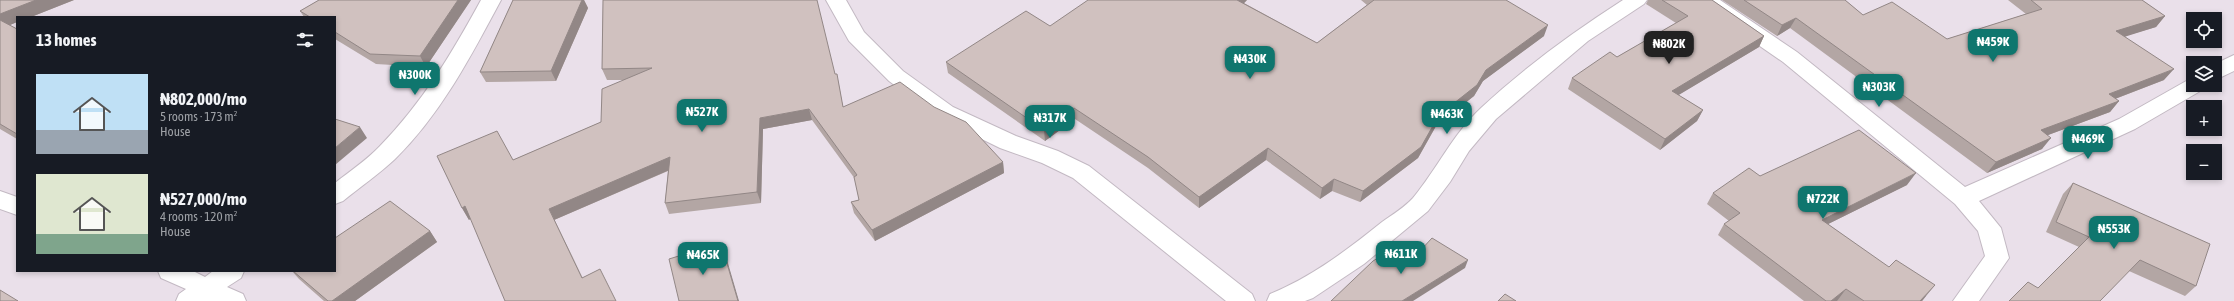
<!DOCTYPE html>
<meta charset="utf-8">
<style>
body{margin:0;font-family:"Asap Condensed",sans-serif;background:#20242c;color:#f1f3f6;height:100vh;display:flex;flex-direction:column;font-size:15px;white-space:nowrap}
*{box-sizing:border-box;margin:0}
p{font-size:13px;color:#9ea1a6}
.icon{flex:none;width:22px;height:22px;fill:none;stroke:currentColor;stroke-width:2;stroke-linecap:round;stroke-linejoin:round}
.map{position:relative;flex:1;overflow:hidden}
.side{position:absolute;left:16px;top:16px;width:320px;height:256px;display:flex;flex-direction:column;background:#171b24;border-radius:0px;box-shadow:0 2px 6px #0003}
.side>*{flex:none}
.buttons{position:absolute;left:2186px;top:12px;display:grid;gap:8px}
.buttons a{display:grid;place-items:center;width:36px;height:36px;border-radius:0px;background:#171b24;box-shadow:0 2px 6px #0003;font-size:20px}
.price{position:absolute;translate:-50% -34px;padding:0 9px;border-radius:8px;background:#0f766e;color:#fff;font-size:13px;line-height:26px;filter:drop-shadow(0 1px 2px #0008)}
.price::after{content:'';position:absolute;left:50%;top:24px;width:12px;height:9px;margin-left:-6px;background:inherit;clip-path:polygon(0 0,100% 0,50% 100%)}
.price.active{background:#222;color:#fff}
ul{padding:0;list-style:none}
li{display:flex;align-items:center;gap:12px;height:100px;padding:0 20px}
li span{display:grid;place-items:center;flex:none;width:112px;height:80px;border-radius:0px;color:#555}
li>.icon{margin-inline-start:auto}
span .icon{width:48px;height:48px;fill:#fffc;stroke-width:1}
li b{font-size:17px}
h2{display:flex;justify-content:space-between;align-items:center;height:48px;padding:0 20px;font-size:17px}
.map>svg:first-child{display:block}
.lines{fill:none;stroke-linecap:round;stroke-linejoin:round}
.street-casing{stroke:#c3b9c3;stroke-width:2}
.street{fill:#fff;fill-rule:evenodd}
.wall{fill:#b3a6a4}
.shaded-wall{fill:#928786}
.building{fill:#d0c1bf;stroke:#928786}
</style>
<div class="map">
<svg width="2234" height="301" viewBox="0 0 2234 301">
<rect width="100%" height="100%" fill="#eae0ea"/>
<g class="lines">
<g class="street-casing">
<path id="street" d="M481,0H501C471,56 441,114 395,159C379,174 360,187 343,201L335,204V183C350,171 367,160 380,146C423,102 452,53 481,0Z
M826,0H846L864,32L903,71L953,107L1016,136L1058,151L1089,166L1252,294L1255,301H1226L1073,178L1042,163L1000,148L937,117L889,81L849,41Z
M1623,0H1647L1644,4L1588,41L1496,119L1469,151L1450,182L1428,211L1364,264L1313,298L1305,301H1267L1270,294C1312,277 1347,250 1382,222C1392,215 1405,207 1413,198C1437,169 1453,134 1481,108C1524,68 1573,32 1623,0Z
M1696,0H1720L1797,52L1965,187L2119,119L2188,80L2193,78V85H2205L2202,90L2135,129L1979,201L2001,228L2009,258L1979,301H1953L1985,256L1978,231L1955,204L1783,62L1699,4Z
M2234,55V71L2215,80V64Z
M0,191L17,197V215L0,209Z
M158,271H193L205,277L213,271H244L241,278L227,287L243,294L246,301H176L179,294L186,289L161,278Z"/>
</g>
<use href="#street" class="street"/>
</g>
<path class="wall" d="M0,0H74L31,17H17V22L10,25L17,29V139L0,129Z
M319,0H471L426,67L376,64L335,39V17H304L300,11Z
M513,0H584L588,8L556,81L486,82L480,72Z
M603,0L835,74L839,85L843,107L1003,162L1004,173L875,241L854,213L851,202L859,200L855,179L812,120L763,129L761,203L669,214L665,203L668,171L554,220L582,277L616,301L470,219L469,220L462,208L513,160L601,122L623,80H607L602,69Z
M1247,0L1244,3L1317,43L1367,5L1361,0H1506L1544,36L1483,81L1474,96L1436,126L1418,158L1360,202L1332,191L1320,199L1266,160L1199,208L1148,168L1075,119L1045,141L948,73L946,62L1050,26Z
M1648,0H1712L1764,36L1759,47L1678,95L1703,110L1697,121L1660,150L1568,89L1572,78L1617,57L1676,23L1646,4Z
M1722,0H1845L1863,15L1947,39L2026,14L2008,0H2142L2165,16L2156,27L2125,36L2164,80L2115,99L2119,101L2110,112L2048,135L2042,149L1987,173L1790,28L1777,36Z
M1760,176L1907,185L1828,224L1926,296L1922,301H1804L1718,235L1724,224L1729,221L1707,204L1713,193Z
M2073,183L2196,286L2185,296L2129,271L2009,301L2038,288L2079,247L2046,232L2063,194Z
M430,231L437,242L355,301H324L299,279L292,271H335Z"/>
<path class="shaded-wall" d="M36,0H74L31,17H17V22L3,28L0,25V14Z
M458,0H471L426,67L420,56Z
M582,0H584L588,8L556,81L551,71Z
M1237,0H1247L1236,11Z
M2165,16L2156,27L2108,42L2116,31Z
M1796,18L1790,28L1777,36L1782,25Z
M1548,25L1544,36L1483,81L1474,96L1436,126L1418,158L1360,202L1363,191L1439,115L1486,70Z
M1764,36L1759,47L1667,102L1672,91Z
M2174,69L2164,80L2099,105L2109,94Z
M2119,101L2110,112L2032,141L2041,130Z
M1074,108L1075,119L1045,141L1044,130Z
M809,109L812,120L763,129L761,203L757,192L760,118Z
M1703,110L1697,121L1660,150L1665,139Z
M360,127L367,138L335,165V148Z
M2051,138L2042,149L1987,173L1996,162Z
M1268,148L1266,160L1199,208V197Z
M670,157L674,168L554,220L588,288L549,209Z
M1003,162L1004,173L875,241L872,230Z
M1916,173L1907,185L1814,231L1822,220Z
M1334,179L1332,191L1320,199L1322,188Z
M465,206L471,218L469,220L462,208Z
M430,231L437,242L355,301H332Z
M721,243L725,253L739,301H738Z
M1468,260L1465,268L1413,301H1402Z
M1935,285L1922,301H1920Z
M1846,289L1837,301H1831Z"/>
<path class="building" d="M0,0H36L0,14Z
M319,0H458L420,56L370,54L335,32V17H310L300,11Z
M513,0H582L551,71L480,72Z
M603,0H817L835,74H837L843,107L900,82L934,107L966,122L1003,162L872,230L851,202L859,200L854,177L857,175L809,109L760,118L757,192L665,203L670,157L549,209L582,278L600,269L616,301H505L465,206L462,208L437,156L497,131L513,160L601,122L602,89L652,68L602,69Z
M1088,0H1237L1317,43L1374,0H1506L1548,25L1486,70L1477,85L1439,115L1421,147L1363,191L1334,179L1322,188L1268,148L1199,197L1148,157L1074,108L1044,130L946,62L1026,11L1050,26Z
M1662,0H1712L1764,36L1672,91L1703,110L1665,139L1572,78L1610,52L1617,57L1688,16Z
M1744,0H1845L1863,15L1892,2L1947,39L2042,9L2031,0H2142L2165,16L2116,31L2174,69L2109,94L2119,101L2041,130L2051,138L1996,162L1796,18L1782,25Z
M0,20L17,29V134L0,124Z
M335,119L360,127L335,148Z
M1859,130L1916,173L1822,220L1889,267L1896,260L1935,285L1920,301H1864L1846,289L1831,301H1826L1724,224L1740,213L1713,193L1749,168L1760,176Z
M2073,183L2210,244L2196,286L2140,260L2100,301H2009L2028,282L2038,288L2089,237L2056,222Z
M390,201L430,231L332,301H328L293,271H335V238Z
M1432,238L1468,260L1402,301H1331L1373,261L1391,250L1407,265Z
M721,243L738,301H679L669,259Z
M0,290L18,301H0Z
M1505,294L1516,301H1498Z"/>
</svg>
<div class="buttons">
<a><svg class="icon" aria-label="locate" viewBox="0 0 24 24"><circle cx="12" cy="12" r="6"/><path d="M12 2v4M12 18v4M2 12h4M18 12h4"/></svg></a>
<a><svg class="icon" aria-label="layers" viewBox="0 0 24 24"><path d="M12 4l9 5-9 5-9-5zM3 14l9 5 9-5"/></svg></a>
<a>+</a>
<a>−</a>
</div>
<b class="price" style="left:1993px;top:63px">₦459K</b>
<b class="price active" style="left:1669px;top:65px">₦802K</b>
<b class="price" style="left:1250px;top:80px">₦430K</b>
<b class="price" style="left:415px;top:96px">₦300K</b>
<b class="price" style="left:1879px;top:108px">₦303K</b>
<b class="price" style="left:702px;top:133px">₦527K</b>
<b class="price" style="left:1447px;top:135px">₦463K</b>
<b class="price" style="left:1050px;top:139px">₦317K</b>
<b class="price" style="left:2088px;top:160px">₦469K</b>
<b class="price" style="left:1823px;top:220px">₦722K</b>
<b class="price" style="left:2114px;top:250px">₦553K</b>
<b class="price" style="left:1401px;top:275px">₦611K</b>
<b class="price" style="left:703px;top:276px">₦465K</b>
<section class="side">
<h2>13 homes<svg class="icon" aria-label="filters" viewBox="0 0 24 24"><path d="M4 7h16M4 17h16"/><circle cx="9" cy="7" r="2"/><circle cx="15" cy="17" r="2"/></svg></h2>
<ul>
<li><span style="background:linear-gradient(#bfe0f5 70%,#9aa5b1 0)"><svg class="icon" aria-label="home" viewBox="0 0 24 24"><path d="M3 11l9-7 9 7M6 9v11h12V9"/></svg></span><div><b>₦802,000/mo</b><p>5 rooms · 173 m²</p><p>House</p></div></li>
<li><span style="background:linear-gradient(#dfe7d0 75%,#7fa58c 0)"><svg class="icon" aria-label="home" viewBox="0 0 24 24"><path d="M3 11l9-7 9 7M6 9v11h12V9"/></svg></span><div><b>₦527,000/mo</b><p>4 rooms · 120 m²</p><p>House</p></div></li>
</ul>
</section>
</div>
